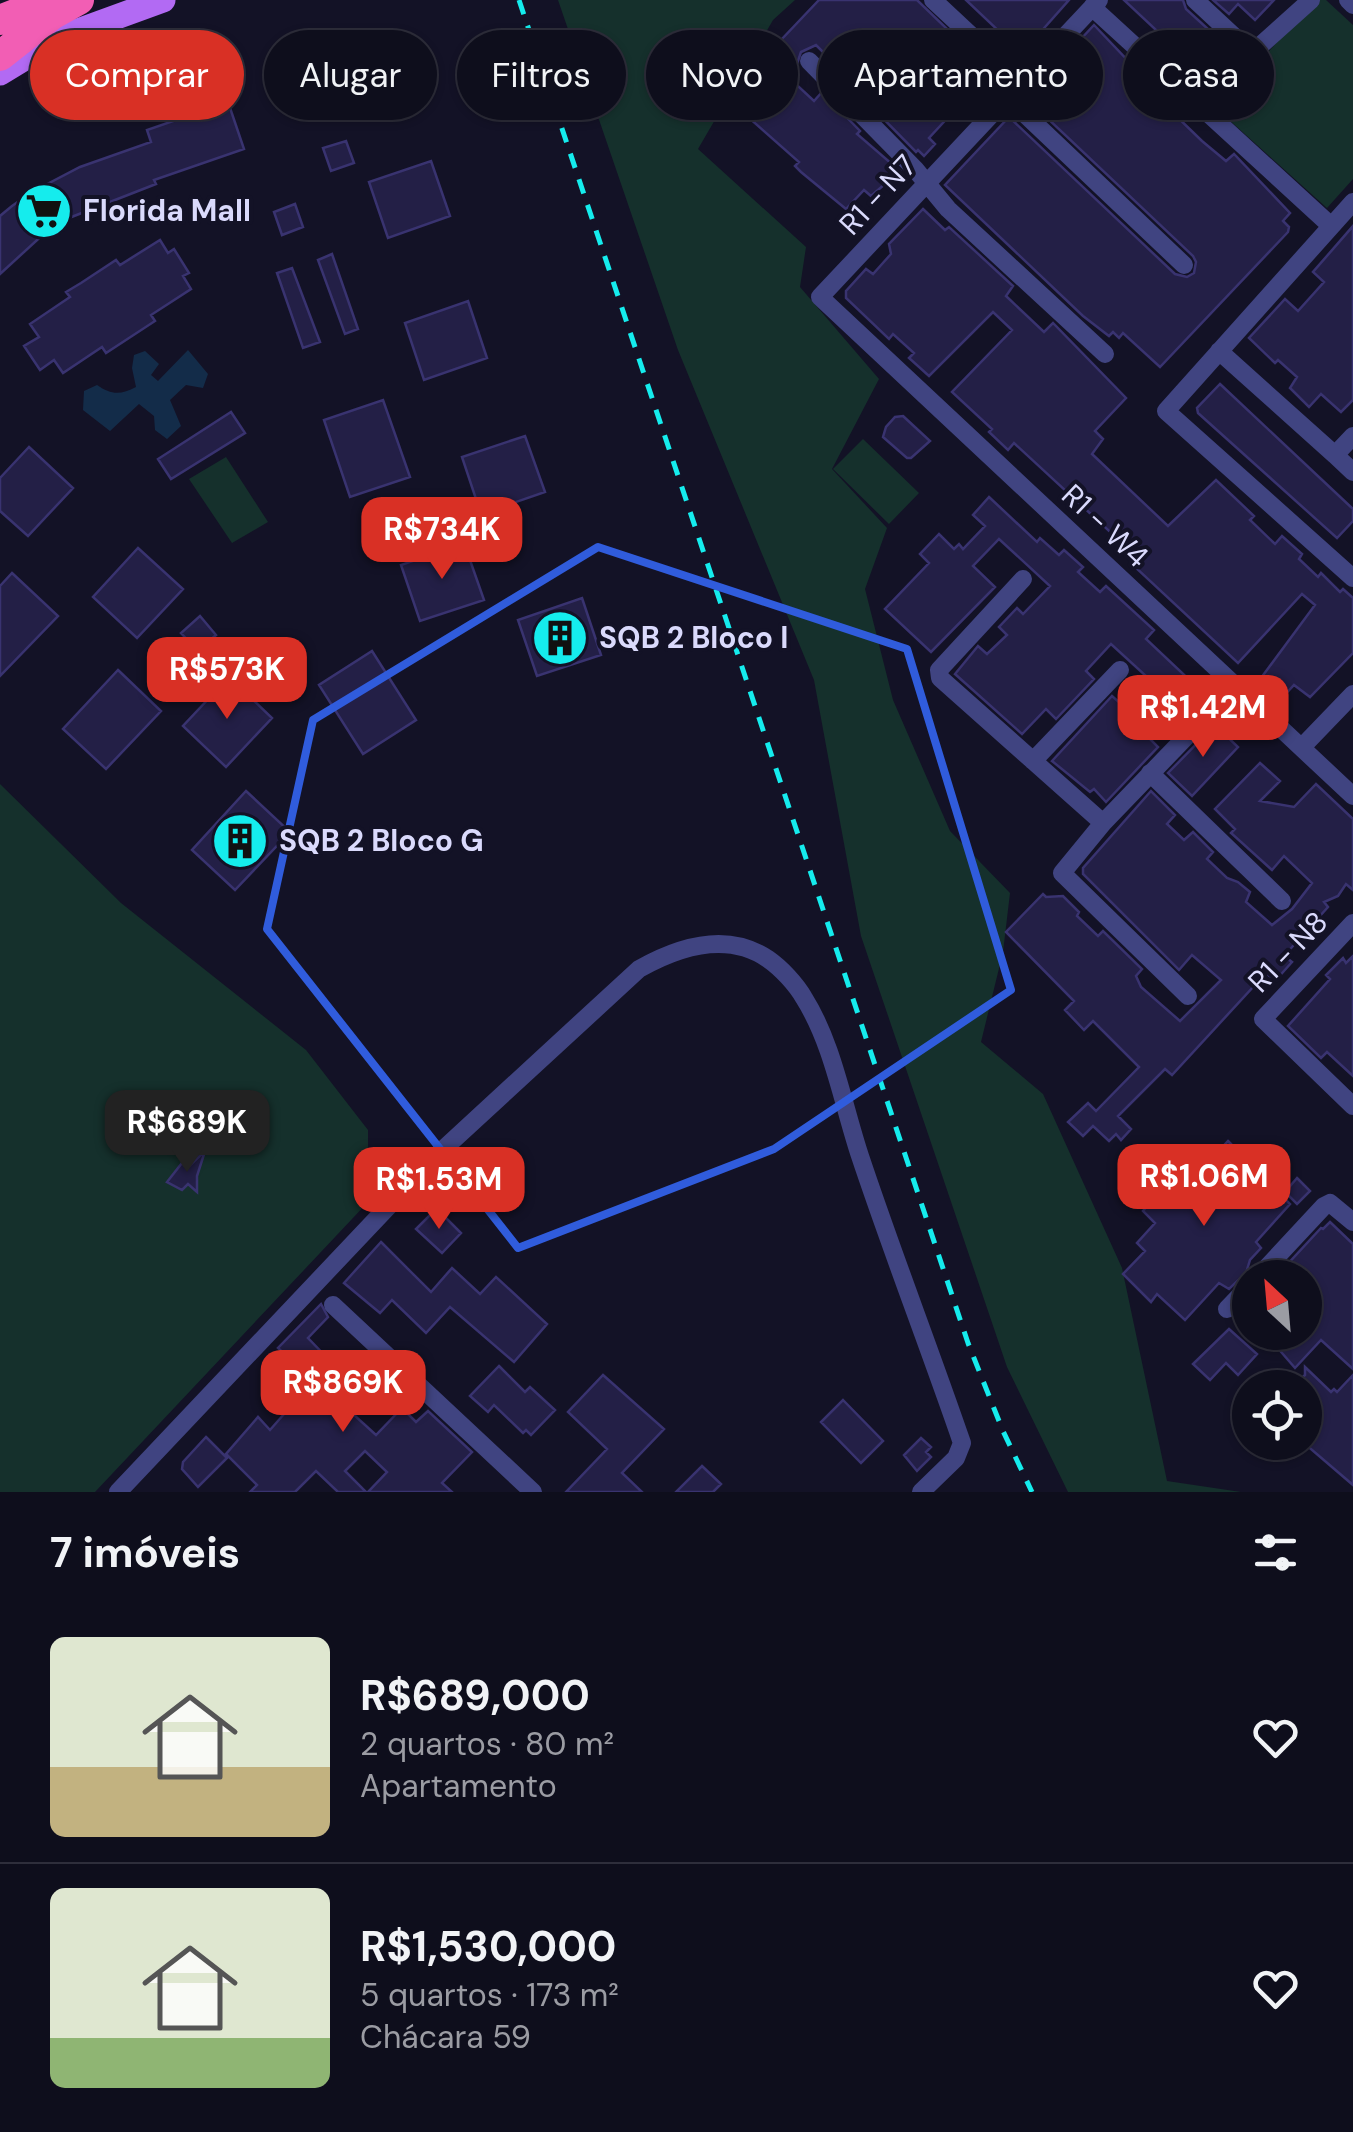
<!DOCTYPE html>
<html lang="pt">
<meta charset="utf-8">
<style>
body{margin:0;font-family:"DM Sans",sans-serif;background:#1c1c29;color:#f1f3f6;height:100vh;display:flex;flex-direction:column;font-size:38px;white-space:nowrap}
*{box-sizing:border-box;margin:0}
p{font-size:32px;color:#9b9ca3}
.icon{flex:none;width:55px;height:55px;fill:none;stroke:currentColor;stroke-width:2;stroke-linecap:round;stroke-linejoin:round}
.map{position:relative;height:1492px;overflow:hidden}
.drawer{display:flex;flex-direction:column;background:#0e0e1c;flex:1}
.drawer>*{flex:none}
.guide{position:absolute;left:30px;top:30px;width:1295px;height:90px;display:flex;gap:20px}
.needle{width:65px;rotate:334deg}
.buttons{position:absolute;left:1232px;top:1260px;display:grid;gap:20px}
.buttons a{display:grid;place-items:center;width:90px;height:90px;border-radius:50%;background:#0e0e1c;box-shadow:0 2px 8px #0004,0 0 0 2px #2e2e3b;font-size:50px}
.price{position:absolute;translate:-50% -85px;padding:0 22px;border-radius:20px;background:#d93025;color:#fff;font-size:32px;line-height:65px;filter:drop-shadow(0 2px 5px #0008)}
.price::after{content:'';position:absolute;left:50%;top:60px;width:30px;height:22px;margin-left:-15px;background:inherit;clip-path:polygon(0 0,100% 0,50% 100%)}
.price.current{background:#222;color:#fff}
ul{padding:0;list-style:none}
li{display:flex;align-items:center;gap:30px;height:250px;padding:0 50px}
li+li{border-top:2px solid #2e2e3b}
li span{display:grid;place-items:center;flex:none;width:280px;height:200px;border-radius:15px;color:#555}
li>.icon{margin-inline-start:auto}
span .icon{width:120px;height:120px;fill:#fffc;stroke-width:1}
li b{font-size:42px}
h2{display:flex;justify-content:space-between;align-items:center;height:120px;padding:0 50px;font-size:42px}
.pill{padding:0 35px;border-radius:45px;background:#0e0e1c;box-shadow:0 2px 8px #0004,0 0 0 2px #2e2e3b;font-size:35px;line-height:90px}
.pill.current{background:#d93025;color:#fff}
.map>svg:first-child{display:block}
.green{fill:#15302c}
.water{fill:#132c49}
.building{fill:#231f46;stroke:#393370;stroke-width:2.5}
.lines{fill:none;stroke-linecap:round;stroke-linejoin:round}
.street{stroke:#404481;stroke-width:18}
.primary{stroke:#b26af3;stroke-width:25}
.highway{stroke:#f25eb4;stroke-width:30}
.rail{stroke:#15eced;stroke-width:5;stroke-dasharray:15 12;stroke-linecap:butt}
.marked{fill:none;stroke:#305cdc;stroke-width:8;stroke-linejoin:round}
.labels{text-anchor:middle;stroke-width:8;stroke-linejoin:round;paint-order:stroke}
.street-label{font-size:30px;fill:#dadafc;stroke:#131226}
.poi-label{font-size:30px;font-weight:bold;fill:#dadafc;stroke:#131226;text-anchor:start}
</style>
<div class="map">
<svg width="1353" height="1492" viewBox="0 0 1353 1492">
<rect width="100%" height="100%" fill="#131226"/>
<path class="green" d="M558,0H795L773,20L698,149L806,247L800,287L879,379L832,469L887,528L865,589L893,700L950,831L1010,893L1003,952L981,1042L1043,1094L1122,1268L1167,1481L1241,1492H1068L1007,1367L861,936L814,680L678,350Z
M1315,0H1326L1353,25V179L1327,208L1217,109Z
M863,439L919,493L889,524L833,469Z
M226,457L268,522L232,543L189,479Z
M0,784L121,903L306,1050L368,1130V1202L95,1492H0Z"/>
<path class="water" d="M188,350L208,374L203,388L186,385L170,400L181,426L167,439L155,430L154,416L139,404L110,431L83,410L84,391L97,385C111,395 121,395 136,387L132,368L134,355L145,351L159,364L151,375L158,381Z"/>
<path class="building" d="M819,0H917L998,78L961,118L954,111L929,138L935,144L924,156L918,150L916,152L860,95L862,91L816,45L801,52L797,64L787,76L814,101L822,92L860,131L857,134L900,171L871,196L864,190L846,209L801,172L795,166L799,162L748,117L755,110L736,93L750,78L747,75L757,65L754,62L765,50L763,48L775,36L780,41Z
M966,0H1069L1022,53Z
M1124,0H1183L1186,9L1232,51L1209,75H1204Z
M1213,0H1274L1255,20L1238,4L1229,14Z
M1094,25L1135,68L1161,87L1159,90L1176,106L1171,111L1202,141L1226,161L1234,154L1290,213L1283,221L1289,227L1288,232L1160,367L1123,333L1119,338L1113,332L1109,336L1083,316L945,185L1009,117L1175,274L1187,277L1194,273L1196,262L1193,256L1026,98Z
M228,102L244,149L154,180L156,184L69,218L48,230L0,274V216L12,206L32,192L80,167L151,142L147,130Z
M346,141L354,163L331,171L323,148Z
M431,161L450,216L388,238L369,182Z
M295,204L303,227L282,235L274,212Z
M923,209L945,230L949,227L1013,286L1006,296L1044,332L1053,323L1126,398L1095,431L1103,439L1092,454L1168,526L1216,480L1254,516L1250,520L1275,544L1282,536L1302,554L1299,559L1318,577L1321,573L1340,592L1343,589L1353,598V653L1310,697L1294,685L1279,701L1258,682L1315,605L1302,594L1238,663L1135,567L1133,553L1014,443L1008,450L989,432L992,429L952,392L1012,330L993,312L929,376L909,358L914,353L893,334L889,339L846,298V291L866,269L873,274L891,254L889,244Z
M1353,226V400L1341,412L1321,394L1309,407L1290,388L1297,377L1278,360L1275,363L1249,338L1285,299L1298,311L1324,282L1313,272Z
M160,240L168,253L174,249L189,273L183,276L191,289L151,315L155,321L106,353L102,347L63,373L54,360L40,370L24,346L39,337L30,324L70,297L66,292L81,283L116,260L120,265Z
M332,254L358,329L345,334L318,260Z
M292,268L320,342L303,348L277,273Z
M468,301L487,358L424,380L405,323Z
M1220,384L1353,509V521L1337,538L1198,413L1197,408Z
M383,400L410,477L350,497L324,420Z
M231,412L245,433L171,479L158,459Z
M903,416L930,441L911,458H907L883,437L886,427L895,417Z
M525,436L545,492L481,514L462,457Z
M29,447L73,488L28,536L0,511V478Z
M989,497L1037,542L1040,538L1059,555L1064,550L1083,567L1078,572L1100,592L1106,586L1154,630L1146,639L1197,687L1149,738L1158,747L1106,802L1094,789L1090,792L1052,761L1112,696L1120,703L1146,676L1111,644L1086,671L1094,679L1056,719L1046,709L1022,734L955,674L978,646L987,654L1007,635L999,627L1017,608L1023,614L1050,586L999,539L973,566L995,587L931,652L885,609L929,563L920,554L939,534L954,549L959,544L963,549L985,526L973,515Z
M464,543L484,600L420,621L401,565Z
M138,548L183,589L137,638L93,597Z
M12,573L58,616L0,676V586Z
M582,598L601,655L537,676L518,620Z
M200,616L216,635L198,651L181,633Z
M372,651L416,720L363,754L319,685Z
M118,670L161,711L106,769L63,729Z
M229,677L272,718L226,767L183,726Z
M1215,725L1238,747L1192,796L1168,773Z
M1260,763L1280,781L1260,801L1294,807L1316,784L1353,819V890L1346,884L1338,896L1324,902L1328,907L1284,956L1292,962L1275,981L1266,973L1172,1075L1165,1069L1118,1116L1131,1129L1121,1140L1116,1134L1109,1141L1093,1126L1083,1136L1068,1122L1088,1103L1096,1111L1139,1067L1093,1021L1084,1030L1065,1010L1074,1001L1006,932L1043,894L1046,897L1063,896L1079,912L1077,916L1098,936L1103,931L1142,969L1136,976L1141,987L1180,1021L1221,980L1192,955L1179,970L1083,874V868L1151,791L1175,815L1167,824L1184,840L1193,832L1213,852L1207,859L1227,878L1238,882L1250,892L1246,902L1272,925L1292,909L1312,883L1284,856L1272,870L1231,833L1235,829L1215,809Z
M246,791L290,832L235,890L192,850Z
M1353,956V1076L1327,1052L1321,1058L1288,1026L1330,979L1326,975L1343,958L1346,963Z
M1228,1141L1290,1204L1256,1242L1261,1248L1250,1260L1246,1273L1229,1289L1219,1283L1185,1320L1157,1294L1151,1302L1123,1274L1145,1251L1137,1243L1155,1223L1143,1211L1179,1170L1205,1147L1214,1156Z
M205,1151L197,1176V1192L188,1184L182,1190L167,1182L182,1163L187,1168Z
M1297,1178L1310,1191L1297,1204L1285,1192Z
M433,1212L439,1218L443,1215L461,1233L442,1253L416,1229Z
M1330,1222L1353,1244V1369L1321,1340L1295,1368L1276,1346L1289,1332H1305V1278H1294L1284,1268L1321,1228L1323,1229Z
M381,1242L431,1292L452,1268L480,1294L496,1277L547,1324L514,1362L450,1307L426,1333L392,1300L380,1313L344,1283Z
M321,1304L328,1317L308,1338L334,1365L328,1372L351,1394L370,1374L382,1386L354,1415L376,1435L402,1408L416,1422L428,1411L472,1452L442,1483L452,1492H368L387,1472L365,1451L345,1471L366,1492H338L316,1471L295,1492H250L257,1485L226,1454L258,1417L270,1430L313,1381L278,1348Z
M1229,1329L1257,1354L1238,1375L1226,1363L1210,1380L1193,1364Z
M499,1366L525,1392L530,1387L555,1410L531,1435L526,1430L523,1433L494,1405L488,1412L470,1396Z
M1305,1367L1331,1392L1334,1389L1337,1392L1353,1375V1485L1305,1444V1388H1292L1305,1375Z
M603,1375L664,1429L622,1473L642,1492H566L607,1449L568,1412Z
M843,1400L883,1441L861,1463L821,1422Z
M206,1437L227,1458L198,1487L182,1469L183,1462Z
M921,1438L931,1447L926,1452L931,1457L917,1471L904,1455Z
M702,1466L721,1484L713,1492H676Z"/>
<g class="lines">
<path class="street" d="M933,0L1021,82
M1099,0L820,297L1353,796
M1195,0L1252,53L1311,0
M1348,0L1353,5
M1092,7L1330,225
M809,61L915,169L948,209L1105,354
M1007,97L1184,265
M1353,202L1166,411L1353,578
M1219,351L1335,455L1353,436
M1335,455L1353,472
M1023,579L939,670L940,678L1103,823
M1302,747L1353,694
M1033,761L1120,670
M1150,773L1282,901
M1353,923L1263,1019L1353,1106
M1188,996L1062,873L1103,823L1236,685
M1257,1278L1324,1206L1330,1203L1353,1222
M333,1305L533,1492
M1227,1309L1250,1285
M118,1492L437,1155L639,969C678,947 727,931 768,959C781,968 796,984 804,998C833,1044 843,1105 860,1156C892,1252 929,1347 962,1443L956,1458L921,1492"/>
<path class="primary" d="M0,73L56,39L163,0"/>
<path class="highway" d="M0,20L50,0
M0,56L52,15L79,0"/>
<path class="rail" d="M519,0L968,1343L1003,1431L1032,1492"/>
</g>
<path class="marked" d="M598,547L907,649L1011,990L774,1149L518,1248L267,929L313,720Z"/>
<defs>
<g id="supermarket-disc" transform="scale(2.875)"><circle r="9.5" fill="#15eced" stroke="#131226"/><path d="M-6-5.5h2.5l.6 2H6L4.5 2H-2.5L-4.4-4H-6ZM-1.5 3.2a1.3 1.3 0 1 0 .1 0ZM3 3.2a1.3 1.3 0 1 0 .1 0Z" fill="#111"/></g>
<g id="building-disc" transform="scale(2.875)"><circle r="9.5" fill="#15eced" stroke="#131226"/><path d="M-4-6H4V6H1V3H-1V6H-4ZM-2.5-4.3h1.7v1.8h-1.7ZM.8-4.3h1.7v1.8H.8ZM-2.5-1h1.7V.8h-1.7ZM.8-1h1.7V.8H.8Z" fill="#111"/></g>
</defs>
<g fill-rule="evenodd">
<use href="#supermarket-disc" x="44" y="211"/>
<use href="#building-disc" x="560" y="638"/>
<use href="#building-disc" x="240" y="841"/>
</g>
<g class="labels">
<g class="street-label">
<text transform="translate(878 195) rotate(-47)" y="10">R1 - N7</text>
<text transform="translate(1105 526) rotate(43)" y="10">R1 - W4</text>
<text transform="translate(1288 952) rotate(-46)" y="10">R1 - N8</text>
</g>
<g class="poi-label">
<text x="83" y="221">Florida Mall</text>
<text x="599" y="648">SQB 2 Bloco I</text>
<text x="279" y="851">SQB 2 Bloco G</text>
</g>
</g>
</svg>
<div class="buttons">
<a><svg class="needle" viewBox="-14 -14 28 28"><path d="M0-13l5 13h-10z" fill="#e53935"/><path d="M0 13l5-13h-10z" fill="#9b9ca3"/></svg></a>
<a><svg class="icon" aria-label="locate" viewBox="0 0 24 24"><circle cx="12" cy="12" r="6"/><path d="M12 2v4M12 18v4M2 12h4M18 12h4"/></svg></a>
</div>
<b class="price" style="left:442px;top:582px">R$734K</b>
<b class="price" style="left:227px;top:722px">R$573K</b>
<b class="price" style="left:1203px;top:760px">R$1.42M</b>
<b class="price current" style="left:187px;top:1175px">R$689K</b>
<b class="price" style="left:1204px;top:1229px">R$1.06M</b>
<b class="price" style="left:439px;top:1232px">R$1.53M</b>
<b class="price" style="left:343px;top:1435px">R$869K</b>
<div class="guide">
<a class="pill current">Comprar</a>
<a class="pill">Alugar</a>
<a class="pill">Filtros</a>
<a class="pill">Novo</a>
<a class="pill">Apartamento</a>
<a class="pill">Casa</a>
</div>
</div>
<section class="drawer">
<h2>7 imóveis<svg class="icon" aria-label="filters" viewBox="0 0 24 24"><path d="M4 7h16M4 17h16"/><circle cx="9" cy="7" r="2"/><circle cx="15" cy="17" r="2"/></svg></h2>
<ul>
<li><span style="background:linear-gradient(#dfe7d0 65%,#c2b280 0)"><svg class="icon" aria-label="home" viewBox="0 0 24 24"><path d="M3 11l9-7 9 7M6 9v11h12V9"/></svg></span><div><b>R$689,000</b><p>2 quartos · 80 m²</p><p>Apartamento</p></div><svg class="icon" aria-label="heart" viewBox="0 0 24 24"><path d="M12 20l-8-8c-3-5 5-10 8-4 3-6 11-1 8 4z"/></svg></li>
<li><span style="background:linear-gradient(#dfe7d0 75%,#8fb573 0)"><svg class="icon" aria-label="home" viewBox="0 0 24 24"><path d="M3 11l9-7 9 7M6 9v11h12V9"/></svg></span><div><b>R$1,530,000</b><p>5 quartos · 173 m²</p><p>Chácara 59</p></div><svg class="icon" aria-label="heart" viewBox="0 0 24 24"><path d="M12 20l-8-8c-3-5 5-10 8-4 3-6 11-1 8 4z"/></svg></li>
</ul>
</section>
